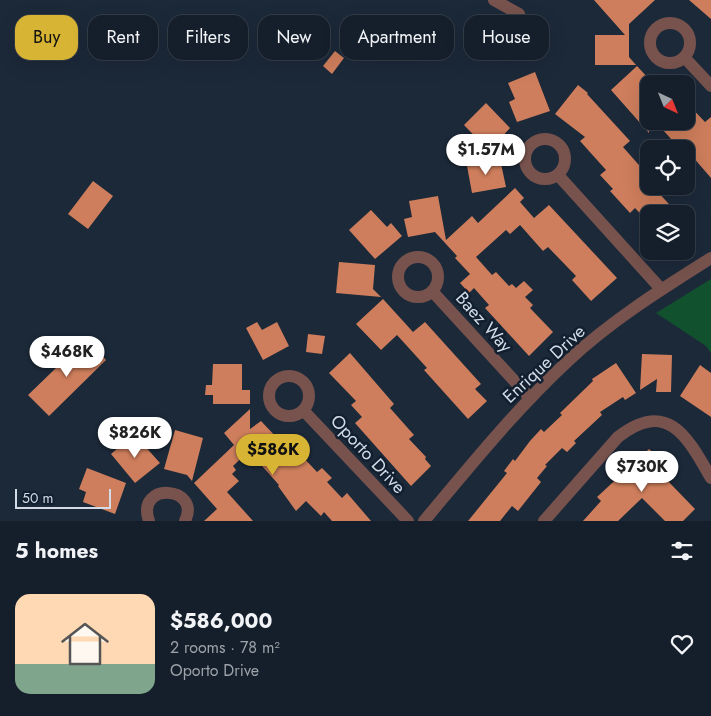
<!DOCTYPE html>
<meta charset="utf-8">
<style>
body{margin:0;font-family:Jost,sans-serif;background:#222c37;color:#f1f3f6;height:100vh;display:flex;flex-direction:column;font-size:19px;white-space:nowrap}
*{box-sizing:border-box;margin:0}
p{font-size:16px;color:#9da2a9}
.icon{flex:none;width:28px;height:28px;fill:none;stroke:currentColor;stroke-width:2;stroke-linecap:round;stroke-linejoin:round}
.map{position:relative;height:521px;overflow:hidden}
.sheet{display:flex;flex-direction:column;background:#151f2b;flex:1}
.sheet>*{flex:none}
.hud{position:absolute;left:15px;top:15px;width:681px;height:45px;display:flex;gap:10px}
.needle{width:32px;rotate:137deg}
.tools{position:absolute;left:640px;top:75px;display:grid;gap:10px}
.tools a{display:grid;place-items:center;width:55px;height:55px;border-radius:10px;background:#151f2b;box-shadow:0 5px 20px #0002,0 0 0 1px #343d47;font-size:25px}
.scale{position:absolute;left:15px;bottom:12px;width:96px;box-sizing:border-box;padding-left:5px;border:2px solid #d2dbe6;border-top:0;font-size:14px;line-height:18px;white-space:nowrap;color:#d2dbe6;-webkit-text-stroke:4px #121f2f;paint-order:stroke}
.price{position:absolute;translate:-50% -42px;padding:0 11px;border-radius:18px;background:#fff;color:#222;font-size:16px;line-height:32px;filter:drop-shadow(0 1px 2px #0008)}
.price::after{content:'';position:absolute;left:50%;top:30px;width:15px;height:11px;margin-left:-8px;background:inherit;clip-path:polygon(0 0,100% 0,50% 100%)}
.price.active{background:#d8b434;color:#111}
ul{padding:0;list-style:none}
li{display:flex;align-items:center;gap:15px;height:125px;padding:0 15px}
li+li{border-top:1px solid #343d47}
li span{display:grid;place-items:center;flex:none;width:140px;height:100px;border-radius:15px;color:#555}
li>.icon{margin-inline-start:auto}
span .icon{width:60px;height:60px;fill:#fffc;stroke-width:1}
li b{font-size:21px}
h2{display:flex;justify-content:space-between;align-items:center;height:60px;padding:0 15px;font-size:21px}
.chip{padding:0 18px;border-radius:15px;background:#151f2b;box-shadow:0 5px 20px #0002,0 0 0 1px #343d47;font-size:18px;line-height:45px}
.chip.active{background:#d8b434;color:#111}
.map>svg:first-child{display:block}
.green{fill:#11512d}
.building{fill:#ce7e5c}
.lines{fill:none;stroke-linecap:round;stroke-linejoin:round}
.minor{stroke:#78534e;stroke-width:12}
.tertiary{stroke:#78534e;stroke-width:12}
.labels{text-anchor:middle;stroke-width:5;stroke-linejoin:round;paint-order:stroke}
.street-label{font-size:18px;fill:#d2dbe6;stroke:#121f2f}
</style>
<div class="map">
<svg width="711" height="521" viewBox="0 0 711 521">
<rect width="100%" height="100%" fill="#1c2939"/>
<path class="green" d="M711,279V353L706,346L656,313Z"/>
<path class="building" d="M594,0H655L629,24V57L636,65H595V35H625Z
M689,0H711V19Z
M335,51L344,58L332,74L323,66Z
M637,66L649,79V133L611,90Z
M535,72L550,111L517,122L509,102L515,99L508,83Z
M578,85L588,93L587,94L630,141L623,147L646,173L639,179L653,194L657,191L678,214H649V223L635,208L630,213L610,191L613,189L600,175L606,170L580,141L585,137L555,114Z
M686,102L705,122L711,117V178L686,149H680L655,121H686Z
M486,103L510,128L489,151L464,125Z
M500,159L506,187L472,193L467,166Z
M93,181L113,196L88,229L68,214Z
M515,188L524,198L520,202L534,218L549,205L617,278L591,301L572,280L576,276L548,247L543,251L520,225L510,234L506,230L476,257L492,275L496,272L509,286L512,284L516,288L524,281L533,290L525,297L533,305L530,308L553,332L529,356L485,308L489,305L474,288L469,293L460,283L470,274L455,258L457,256L435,232L408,237L404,219L412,217L409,201L438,196L446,240L472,216L478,223Z
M371,210L387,227L391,223L402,236L375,259L349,230Z
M339,262L375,265L373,289L381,297L336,293Z
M383,299L413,332L425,322L481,384L475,389L487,401L468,419L424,370L427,368L397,335L381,350L356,324Z
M257,322L262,330L277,322L289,346L263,360L246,328Z
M308,334L325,336L322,354L306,352Z
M86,339L106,360L49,416L28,395Z
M350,353L394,404L390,408L414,435L409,439L426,457L425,459L431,466L411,486L355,423L362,417L351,405L356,401L329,373Z
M642,354L672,355L671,392H656L657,379L640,390Z
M616,363L636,393L625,400L623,397L600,412L602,415L574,441L576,443L567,452L562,448L545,465L547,466L537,478L541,482L518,511L512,506L500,521H468L507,473L504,471L513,459L515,461L530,441L541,429L544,432L562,415L560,413L593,381L592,379Z
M213,364H242V390H250V404H213V395H205L206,385H212Z
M700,365L711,373V417L680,396Z
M250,409V429L261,421L278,439L282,435L317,472L322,468L332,478L327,482L342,498L347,493L371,521H332L324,512L321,516L306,501L296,511L278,486L279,485L249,451L233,466L236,470L232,474L239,481L227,492L253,521H204L217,509L194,483L234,445L224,433Z
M175,430L203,438L192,481L187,475L164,469Z
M134,434L160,463L135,483L111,454Z
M649,449L667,466L662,472L665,476L664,477L695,509L683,521H665L642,498L618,521H583L601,501L597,497Z
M87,468L126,483L115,514L83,502L86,492L79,489Z"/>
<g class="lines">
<path class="minor" d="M494,0L519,14
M650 43a20 20 0 1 1 40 0a20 20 0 1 1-40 0Z
M684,57L711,86
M525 159a20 20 0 1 1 40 0a20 20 0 1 1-40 0Z
M558,175L661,289
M398 277a20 20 0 1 1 40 0a20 20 0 1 1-40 0Z
M432,291L530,398
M269 396a20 20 0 1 1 40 0a20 20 0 1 1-40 0Z
M303,410L408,521
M149,521C135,481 202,486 185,521
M544,521L618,437C668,398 688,438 711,478"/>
<path class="tertiary" d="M424,521C470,466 516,409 569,360C612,320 662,289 711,258"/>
</g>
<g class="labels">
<g class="street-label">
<text transform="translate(484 322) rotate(48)" y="6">Baez Way</text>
<text transform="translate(544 364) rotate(-43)" y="6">Enrique Drive</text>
<text transform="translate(368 454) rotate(47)" y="6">Oporto Drive</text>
</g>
</g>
</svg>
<div class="tools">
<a><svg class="needle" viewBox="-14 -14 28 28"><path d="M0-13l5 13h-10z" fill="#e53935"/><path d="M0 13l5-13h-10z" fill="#9da2a9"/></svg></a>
<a><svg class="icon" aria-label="locate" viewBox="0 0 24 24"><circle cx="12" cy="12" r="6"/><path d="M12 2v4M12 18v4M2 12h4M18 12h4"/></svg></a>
<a><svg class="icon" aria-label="layers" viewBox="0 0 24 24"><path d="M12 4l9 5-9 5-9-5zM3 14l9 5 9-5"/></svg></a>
</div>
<div class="scale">50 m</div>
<b class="price" style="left:486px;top:176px">$1.57M</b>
<b class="price" style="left:67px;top:378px">$468K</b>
<b class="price" style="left:135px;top:459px">$826K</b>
<b class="price active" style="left:273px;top:476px">$586K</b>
<b class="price" style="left:642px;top:493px">$730K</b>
<div class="hud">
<a class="chip active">Buy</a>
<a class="chip">Rent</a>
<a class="chip">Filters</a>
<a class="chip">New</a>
<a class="chip">Apartment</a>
<a class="chip">House</a>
</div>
</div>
<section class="sheet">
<h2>5 homes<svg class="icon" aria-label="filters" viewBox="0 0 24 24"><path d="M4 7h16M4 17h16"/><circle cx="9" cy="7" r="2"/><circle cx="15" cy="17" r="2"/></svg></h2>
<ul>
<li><span style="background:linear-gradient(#ffd9b3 70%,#7fa58c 0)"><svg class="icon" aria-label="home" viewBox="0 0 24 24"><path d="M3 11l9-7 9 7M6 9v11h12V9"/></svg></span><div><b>$586,000</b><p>2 rooms · 78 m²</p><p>Oporto Drive</p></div><svg class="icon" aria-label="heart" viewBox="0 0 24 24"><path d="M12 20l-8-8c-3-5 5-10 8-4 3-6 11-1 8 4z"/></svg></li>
</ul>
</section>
